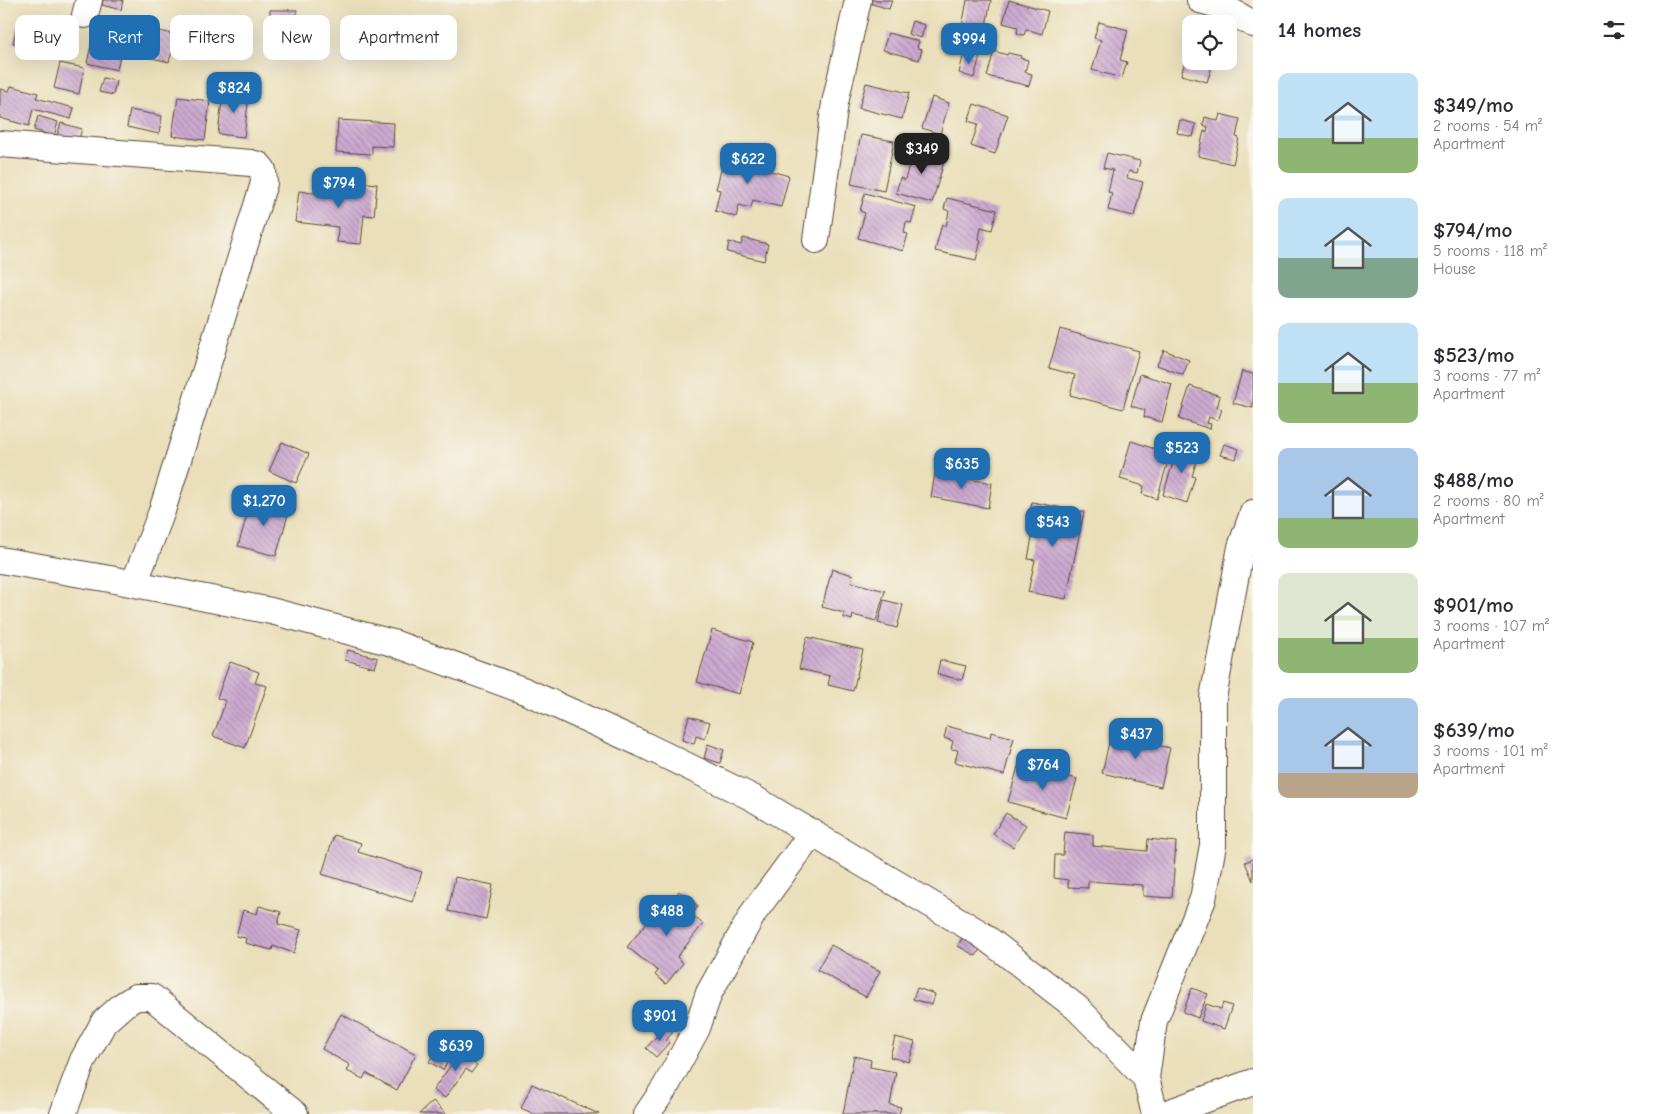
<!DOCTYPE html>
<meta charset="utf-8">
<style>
body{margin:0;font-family:"Comic Neue",sans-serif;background:#f2f2f3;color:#2b2b33;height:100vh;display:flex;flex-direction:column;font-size:19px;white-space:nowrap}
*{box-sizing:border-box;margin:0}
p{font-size:16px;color:#7c7c81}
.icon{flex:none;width:28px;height:28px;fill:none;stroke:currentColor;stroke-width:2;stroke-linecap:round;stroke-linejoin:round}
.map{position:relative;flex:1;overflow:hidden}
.panel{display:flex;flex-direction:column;background:#fff;width:400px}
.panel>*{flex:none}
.hud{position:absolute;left:15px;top:15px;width:475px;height:45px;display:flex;gap:10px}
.buttons{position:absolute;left:1182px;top:15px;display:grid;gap:10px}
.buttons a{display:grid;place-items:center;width:55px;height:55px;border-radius:10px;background:#fff;box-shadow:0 5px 20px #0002;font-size:25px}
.price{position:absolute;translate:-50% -42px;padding:0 11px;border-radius:10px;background:#1f6fb2;color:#fff;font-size:16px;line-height:32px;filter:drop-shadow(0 1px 2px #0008)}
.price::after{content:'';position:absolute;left:50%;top:30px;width:15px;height:11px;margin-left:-8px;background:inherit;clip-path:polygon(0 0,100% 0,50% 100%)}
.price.current{background:#222;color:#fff}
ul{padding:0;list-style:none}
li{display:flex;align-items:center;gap:15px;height:125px;padding:0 25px}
li span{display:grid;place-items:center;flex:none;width:140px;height:100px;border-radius:10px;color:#555}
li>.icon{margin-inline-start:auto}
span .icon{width:60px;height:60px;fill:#fffc;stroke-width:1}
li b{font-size:21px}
h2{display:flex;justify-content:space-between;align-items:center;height:60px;padding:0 25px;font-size:21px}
.chip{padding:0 18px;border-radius:10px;background:#fff;box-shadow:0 5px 20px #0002;font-size:18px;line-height:45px}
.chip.current{background:#1f6fb2;color:#fff}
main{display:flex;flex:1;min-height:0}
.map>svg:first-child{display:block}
.building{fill:url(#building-back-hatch)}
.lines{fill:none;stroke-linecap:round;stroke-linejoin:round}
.street-casing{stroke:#554535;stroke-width:28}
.street{stroke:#fff;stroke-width:26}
</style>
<main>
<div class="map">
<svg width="1253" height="1114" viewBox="0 0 1253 1114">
<defs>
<pattern id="building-back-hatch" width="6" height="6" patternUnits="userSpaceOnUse" patternTransform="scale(1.25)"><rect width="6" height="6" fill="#cdaad2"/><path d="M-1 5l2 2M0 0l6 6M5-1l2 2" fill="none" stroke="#a88baa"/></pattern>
</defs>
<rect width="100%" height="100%" fill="#f7f3e8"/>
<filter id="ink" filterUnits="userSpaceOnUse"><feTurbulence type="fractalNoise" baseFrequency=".02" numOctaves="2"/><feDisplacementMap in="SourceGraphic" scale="10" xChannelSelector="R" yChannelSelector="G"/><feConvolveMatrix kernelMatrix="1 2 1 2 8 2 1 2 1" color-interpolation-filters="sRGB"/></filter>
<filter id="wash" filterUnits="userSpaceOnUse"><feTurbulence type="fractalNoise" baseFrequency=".0096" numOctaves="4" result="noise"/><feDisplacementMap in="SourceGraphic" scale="20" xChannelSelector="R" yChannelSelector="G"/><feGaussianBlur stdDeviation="1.12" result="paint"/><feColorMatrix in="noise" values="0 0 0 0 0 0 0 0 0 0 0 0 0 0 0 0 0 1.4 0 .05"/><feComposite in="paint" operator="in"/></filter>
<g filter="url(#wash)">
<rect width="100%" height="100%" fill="#eadfba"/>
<g id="blocks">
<path class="building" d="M103,0H123L121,10L102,5Z
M866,0H892L889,9L866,2Z
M967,0H991L985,31L962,27Z
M1009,0L1048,11L1042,34L1026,29L1024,35L1017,33L1018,27L1003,23Z
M270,10H297V26L303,25V43H297V56H270Z
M19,18L49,25L43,50L13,43Z
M912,21L925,25L921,38L908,34Z
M1099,22L1128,30L1120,60L1127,62L1122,78L1092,70L1101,40L1094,38Z
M128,23L176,35L169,62L121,51L117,70L87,63L94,32L125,39Z
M888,33L919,41L917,48L922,49L919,60L883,50Z
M994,51L1007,55L1008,53L1021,56L1020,58L1028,60L1025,72L1032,74L1029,86L987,76Z
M964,53L980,56L974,78L959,73Z
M1187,55L1191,57V61H1206L1213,63L1207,82L1181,75Z
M60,63L84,68L79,94L54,88Z
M103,78L116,81L113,95L99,92Z
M866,83L909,93L902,119L859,108Z
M11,86L38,93L36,98L74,108L71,119L33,109L29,126L0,118V89L9,91Z
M223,92L249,94L244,137L218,134Z
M178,97L210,101L205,140L172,136Z
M932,97L949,103L940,134L922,128Z
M974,104L1008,115L995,154L971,146L978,124L968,121Z
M130,110L162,116L159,134L127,127Z
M1220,114L1240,119L1236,137L1239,138L1233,164L1198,156L1204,131L1207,132L1208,127L1203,125L1205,117L1218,121Z
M38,116L58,122L54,136L34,130Z
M338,120L394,123L393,147L372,146V154L336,152Z
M1180,120L1196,124L1193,137L1177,133Z
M61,123L82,129L77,145L56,139Z
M861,135L894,141L884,191L851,184Z
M914,146L946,155L932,203L896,193L900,178L905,180Z
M726,152L758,161L756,167L789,176L781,207L753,200L751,208L739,205L736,217L715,211L720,190L716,189Z
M1107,153L1140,161L1137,173L1129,171L1127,178L1143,182L1134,216L1108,210L1112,193L1108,192L1113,170L1103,168Z
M348,181L377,184L374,216L364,215L361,244L337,242L338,227L295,222L299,191L320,194L321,188L347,191Z
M865,193L916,207L911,223L906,222L904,233L908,234L903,251L858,238L865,213L860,211Z
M947,198L997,210L992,230L981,227L979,239L981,240L976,260L935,251L942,224L946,226L949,211L944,209Z
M743,238L768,244L764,261L727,252L729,242L741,245Z
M1060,329L1139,351L1123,409L1070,395L1075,375L1049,368Z
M1164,350L1189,360L1183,375L1157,365Z
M1242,371L1253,374V408L1233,403Z
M1140,374L1172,384L1162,422L1144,417L1145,410L1131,406Z
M1190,386L1220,396L1217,408L1222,409L1218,421L1209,417L1207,423L1211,424L1210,429L1179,419Z
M1131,441L1170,454L1157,499L1142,494L1144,486L1120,479Z
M282,442L309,454L296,483L269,471Z
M1179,444L1200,450L1192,476L1195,477L1187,503L1163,495Z
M1224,444L1239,449L1236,459L1220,455Z
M935,473L992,483L988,508L931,497Z
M252,498L290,508L276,556L238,546Z
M1032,502L1084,512L1066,599L1028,592L1035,560L1028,559L1033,532L1027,531Z
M832,569L853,575L851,582L885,591L876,621L853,615L852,620L843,617L844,613L822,607Z
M884,600L903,605L897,628L878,623Z
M712,630L753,642L739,694L697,682Z
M807,637L863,650L853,691L828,685L830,676L799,669Z
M348,650L378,658L375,668L345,660Z
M940,660L966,666L962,680L937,674Z
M230,662L259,672L255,683L267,686L245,748L213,736L226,701L217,698Z
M689,716L710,722L705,739L696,736L694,744L682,740Z
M947,726L990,738L991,732L1014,738L1004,775L955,762L958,750L951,749L953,741L944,738Z
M1111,734L1170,748L1161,787L1102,773Z
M708,744L724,750L720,763L704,758Z
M1019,763L1077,779L1066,818L1008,802Z
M1006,813L1026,825L1013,847L993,834Z
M1065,832L1093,835V846L1147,851L1148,839L1176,842L1172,898L1143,896V885L1088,881V888L1068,887V880L1054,878L1055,855H1063Z
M334,835L361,843L358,852L422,872L412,902L322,874Z
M1253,859V881L1245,862Z
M455,877L493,885L486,919L448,911Z
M679,891L698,906L692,915L703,924L677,957L683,963L666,984L655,975L658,971L627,947L651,917L661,924L670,913L665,909Z
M259,906L281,912L278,924L301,930L294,953L273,946L272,950L245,943L246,938L236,936L243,910L257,914Z
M964,935L982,945L976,956L958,946Z
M831,945L880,971L866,997L817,970Z
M917,988L935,994L932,1005L913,999Z
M1192,988L1208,994L1198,1018L1183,1012Z
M1223,1003L1232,1006L1224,1029L1201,1021L1206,1004L1221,1009Z
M639,1008L649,1014L646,1020L636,1014Z
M341,1014L416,1054L397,1090L366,1073L363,1079L347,1071L350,1065L322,1049Z
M666,1026L673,1032L666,1040L669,1043L656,1057L646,1048Z
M895,1037L915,1042L909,1062L890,1057Z
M440,1041L455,1048L443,1070L429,1062Z
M465,1046L477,1054L472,1061L477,1065L471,1073L466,1069L445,1098L433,1090Z
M854,1056L871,1060L870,1067L896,1072L890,1105L901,1107L899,1114H843Z
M532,1084L599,1114H534L521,1108Z
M433,1101L446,1114H419Z"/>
</g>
</g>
<g filter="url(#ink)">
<use href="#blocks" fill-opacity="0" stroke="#554535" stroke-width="1"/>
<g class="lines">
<g class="street-casing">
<path id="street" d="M1200,0L1222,6L1253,24
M85,15L89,0
M0,144L251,163L259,165L263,170L264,183L162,511L134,584
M816,240L835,103L858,0
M0,560L110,579L271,611L393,643L525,691L642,744L753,798L981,934L1077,1008L1146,1078
M63,1114L83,1060L104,1022L123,1005L136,997H152L295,1114
M647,1114L666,1086L697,1028L709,993L754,912L813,832
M1155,1114L1146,1078L1154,1021L1203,899L1213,845V698L1241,547L1253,513
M1165,1114L1253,1082"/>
</g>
<use href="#street" class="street"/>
</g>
</g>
</svg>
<div class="buttons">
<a><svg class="icon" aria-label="locate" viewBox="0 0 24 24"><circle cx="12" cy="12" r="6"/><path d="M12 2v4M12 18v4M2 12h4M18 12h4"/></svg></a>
</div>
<b class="price" style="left:969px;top:65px">$994</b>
<b class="price" style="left:234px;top:114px">$824</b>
<b class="price current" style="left:922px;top:175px">$349</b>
<b class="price" style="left:748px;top:185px">$622</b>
<b class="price" style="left:339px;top:209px">$794</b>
<b class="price" style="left:1182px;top:474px">$523</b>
<b class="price" style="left:962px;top:490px">$635</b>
<b class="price" style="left:264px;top:527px">$1,270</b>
<b class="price" style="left:1053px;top:548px">$543</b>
<b class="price" style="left:1136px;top:760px">$437</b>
<b class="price" style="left:1043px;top:791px">$764</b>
<b class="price" style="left:667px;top:937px">$488</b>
<b class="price" style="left:660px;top:1042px">$901</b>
<b class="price" style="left:456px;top:1072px">$639</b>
<div class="hud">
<a class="chip">Buy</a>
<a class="chip current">Rent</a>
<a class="chip">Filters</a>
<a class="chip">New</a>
<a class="chip">Apartment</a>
</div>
</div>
<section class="panel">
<h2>14 homes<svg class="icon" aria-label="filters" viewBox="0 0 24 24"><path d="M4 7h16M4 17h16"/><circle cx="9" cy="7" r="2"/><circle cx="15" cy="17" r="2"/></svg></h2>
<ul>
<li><span style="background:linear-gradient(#bfe0f5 65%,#8fb573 0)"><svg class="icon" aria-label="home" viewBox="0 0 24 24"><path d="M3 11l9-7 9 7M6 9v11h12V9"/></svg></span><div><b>$349/mo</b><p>2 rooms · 54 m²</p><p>Apartment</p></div></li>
<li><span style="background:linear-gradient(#bfe0f5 60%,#7fa58c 0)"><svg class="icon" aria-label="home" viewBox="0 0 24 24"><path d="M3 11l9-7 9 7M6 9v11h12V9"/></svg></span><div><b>$794/mo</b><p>5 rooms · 118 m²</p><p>House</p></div></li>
<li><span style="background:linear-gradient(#bfe0f5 60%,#8fb573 0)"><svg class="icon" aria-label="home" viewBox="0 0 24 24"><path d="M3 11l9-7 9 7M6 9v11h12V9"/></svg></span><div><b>$523/mo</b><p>3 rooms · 77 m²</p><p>Apartment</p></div></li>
<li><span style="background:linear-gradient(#a9c7e8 70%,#8fb573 0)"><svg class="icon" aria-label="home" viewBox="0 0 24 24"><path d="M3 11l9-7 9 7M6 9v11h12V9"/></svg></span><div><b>$488/mo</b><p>2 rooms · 80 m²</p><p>Apartment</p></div></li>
<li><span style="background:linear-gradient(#dfe7d0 65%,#8fb573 0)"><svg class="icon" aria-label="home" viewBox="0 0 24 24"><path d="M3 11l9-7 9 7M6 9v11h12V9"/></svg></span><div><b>$901/mo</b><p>3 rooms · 107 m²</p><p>Apartment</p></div></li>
<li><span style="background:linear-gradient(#a9c7e8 75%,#b9a48a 0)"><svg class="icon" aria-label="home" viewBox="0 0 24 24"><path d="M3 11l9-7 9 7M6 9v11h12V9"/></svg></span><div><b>$639/mo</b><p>3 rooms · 101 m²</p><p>Apartment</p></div></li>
</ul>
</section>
</main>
